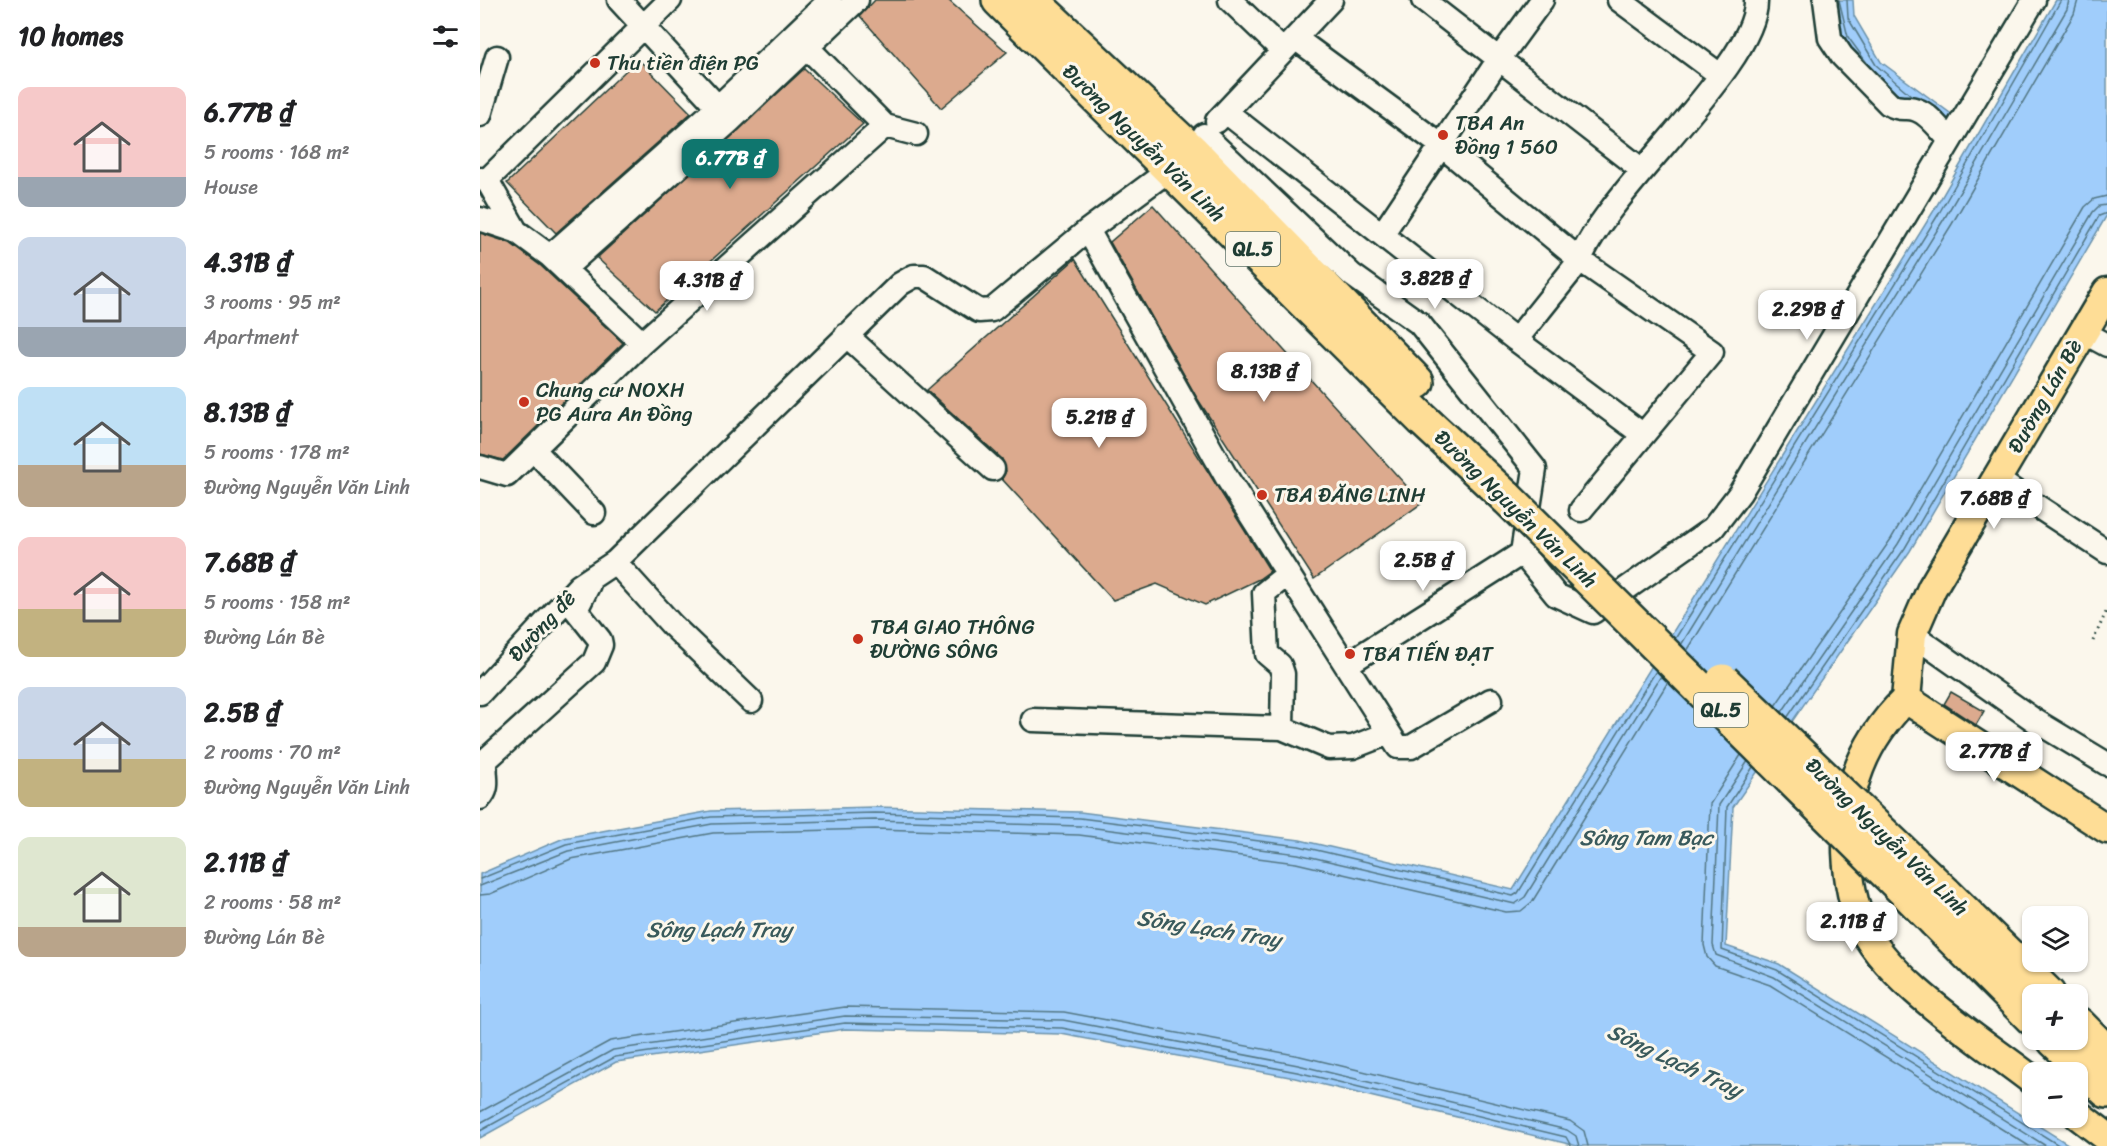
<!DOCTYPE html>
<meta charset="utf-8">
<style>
body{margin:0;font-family:Sriracha,sans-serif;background:#f2f2f2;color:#202124;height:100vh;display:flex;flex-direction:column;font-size:22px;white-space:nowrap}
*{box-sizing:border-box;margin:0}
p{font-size:20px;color:#757577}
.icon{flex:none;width:33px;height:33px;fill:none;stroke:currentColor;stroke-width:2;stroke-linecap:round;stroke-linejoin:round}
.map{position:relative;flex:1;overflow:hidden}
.side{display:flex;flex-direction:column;background:#fff;width:480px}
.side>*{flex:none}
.controls{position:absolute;left:1542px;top:906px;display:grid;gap:12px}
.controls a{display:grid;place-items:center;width:66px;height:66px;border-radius:12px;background:#fff;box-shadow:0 2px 4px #0004;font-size:30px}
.price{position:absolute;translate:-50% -51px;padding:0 14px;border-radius:12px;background:#fff;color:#222;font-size:20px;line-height:39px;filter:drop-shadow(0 2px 3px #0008)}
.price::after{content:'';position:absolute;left:50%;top:36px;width:18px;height:14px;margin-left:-9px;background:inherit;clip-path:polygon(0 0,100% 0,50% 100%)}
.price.current{background:#0f766e;color:#fff}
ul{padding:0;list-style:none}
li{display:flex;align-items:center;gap:18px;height:150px;padding:0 18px}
li span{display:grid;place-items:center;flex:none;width:168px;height:120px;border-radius:12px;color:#555}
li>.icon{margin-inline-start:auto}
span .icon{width:72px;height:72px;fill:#fffc;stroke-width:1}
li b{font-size:26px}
h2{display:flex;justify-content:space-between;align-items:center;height:72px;padding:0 18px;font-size:26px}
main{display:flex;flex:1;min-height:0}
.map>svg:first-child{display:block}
.water{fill:#a0cdfb;stroke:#6c93ab;stroke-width:1.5}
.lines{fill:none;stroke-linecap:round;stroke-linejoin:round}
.shore{stroke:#537784;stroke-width:1.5}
.building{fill:#dcaa8e;stroke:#1f3d34;stroke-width:1.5}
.minor-casing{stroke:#1f3d34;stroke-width:27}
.major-casing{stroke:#1f3d34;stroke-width:33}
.highway-casing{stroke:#1f3d34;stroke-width:38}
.path{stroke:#1f3d34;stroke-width:3;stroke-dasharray:1.5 4.5;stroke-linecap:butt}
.minor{stroke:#fbf7ec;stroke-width:22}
.major{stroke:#fedd96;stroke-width:28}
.highway{stroke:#fedd96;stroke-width:33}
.highway-bridge-casing{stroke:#1f3d34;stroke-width:38;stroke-linecap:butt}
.highway-bridge{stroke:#fedd96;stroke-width:33}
.poi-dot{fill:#c8321e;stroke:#fbf7ec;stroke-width:2}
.labels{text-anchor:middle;stroke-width:6;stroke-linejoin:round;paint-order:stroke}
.shield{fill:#fbf7ec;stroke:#61756b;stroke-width:1.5}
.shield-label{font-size:20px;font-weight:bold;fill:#1f3d34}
.poi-label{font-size:21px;fill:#1f3d34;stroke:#fbf7ec;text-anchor:start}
.street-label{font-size:21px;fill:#1f3d34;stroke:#fbf7ec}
.water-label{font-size:22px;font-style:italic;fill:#395a5c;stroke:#fbf7ec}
</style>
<main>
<section class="side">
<h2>10 homes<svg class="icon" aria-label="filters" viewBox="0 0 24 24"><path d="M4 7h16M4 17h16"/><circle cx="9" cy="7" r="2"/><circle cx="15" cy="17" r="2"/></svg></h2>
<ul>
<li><span style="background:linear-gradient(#f6c9c9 75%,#9aa5b1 0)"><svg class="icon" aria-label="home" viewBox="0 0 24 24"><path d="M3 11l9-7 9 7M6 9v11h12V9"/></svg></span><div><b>6.77B ₫</b><p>5 rooms · 168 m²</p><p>House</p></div></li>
<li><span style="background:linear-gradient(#c9d6e8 75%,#9aa5b1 0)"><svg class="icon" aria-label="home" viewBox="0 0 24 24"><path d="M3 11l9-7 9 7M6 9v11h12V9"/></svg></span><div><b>4.31B ₫</b><p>3 rooms · 95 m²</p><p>Apartment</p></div></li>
<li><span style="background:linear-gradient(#bfe0f5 65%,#b9a48a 0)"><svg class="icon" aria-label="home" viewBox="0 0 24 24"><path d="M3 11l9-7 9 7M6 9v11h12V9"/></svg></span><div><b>8.13B ₫</b><p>5 rooms · 178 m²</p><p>Đường Nguyễn Văn Linh</p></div></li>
<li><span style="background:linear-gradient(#f6c9c9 60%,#c2b280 0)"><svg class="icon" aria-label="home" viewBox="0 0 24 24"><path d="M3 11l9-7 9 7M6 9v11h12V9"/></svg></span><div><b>7.68B ₫</b><p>5 rooms · 158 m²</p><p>Đường Lán Bè</p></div></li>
<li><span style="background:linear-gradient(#c9d6e8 60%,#c2b280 0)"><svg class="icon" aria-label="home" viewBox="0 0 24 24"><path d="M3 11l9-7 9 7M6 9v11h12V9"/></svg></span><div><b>2.5B ₫</b><p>2 rooms · 70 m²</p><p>Đường Nguyễn Văn Linh</p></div></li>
<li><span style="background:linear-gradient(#dfe7d0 75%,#b9a48a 0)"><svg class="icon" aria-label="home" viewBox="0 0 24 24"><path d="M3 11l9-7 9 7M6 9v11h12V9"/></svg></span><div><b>2.11B ₫</b><p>2 rooms · 58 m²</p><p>Đường Lán Bè</p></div></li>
</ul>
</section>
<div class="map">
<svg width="1627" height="1146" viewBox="0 0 1627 1146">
<rect width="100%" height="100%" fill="#fbf7ec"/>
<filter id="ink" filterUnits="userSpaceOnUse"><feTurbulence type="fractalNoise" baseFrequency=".0167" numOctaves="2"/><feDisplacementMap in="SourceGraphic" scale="12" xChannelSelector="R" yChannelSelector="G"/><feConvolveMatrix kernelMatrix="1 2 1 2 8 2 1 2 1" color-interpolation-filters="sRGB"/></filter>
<g filter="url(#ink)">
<path class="water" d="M1353,0H1373L1374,16L1401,62L1474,116L1467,127C1451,119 1432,113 1417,103C1385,82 1356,39 1353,0Z
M1576,0H1627V215L1430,551L1253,807L1246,946L1299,964L1591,1146H1097L815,1078L581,1034L365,1029L136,1062L0,1138V874L84,838L231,811L395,807L600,812L820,840L1033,890L1453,212Z"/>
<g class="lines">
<path class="shore" d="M1359,0L1368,37L1387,63
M1367,0L1368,18L1396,65L1432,96
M1195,639L1458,215L1581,0
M1201,645L1464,219L1587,9L1589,0
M1207,651L1472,224L1594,14L1598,0
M1295,706L1411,539L1605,207L1614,199L1627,196
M1302,712L1418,544L1613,212L1619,206L1627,205
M1307,718L1425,548L1619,216L1627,213
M1261,755L1230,804L1224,945L1227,957L1235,966L1290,985L1549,1146
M1268,761L1239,805L1233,945L1236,955L1294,977L1566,1146
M1273,767L1247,807L1242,950L1297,970L1580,1146
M0,879L86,844L231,817L395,813L600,818L819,846L1033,896L1038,893L1176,671
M0,886L88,851L232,824L395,820L600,826L818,854L1035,904L1045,897L1181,676
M0,895L10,894L91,859L233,833L395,829L599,835L816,863L1026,912L1041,911L1052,902L1188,682
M0,1112L130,1041L365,1007L584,1012L820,1056L1090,1121L1104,1131L1108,1146
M0,1123L133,1050L365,1016L583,1020L818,1065L1087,1130L1096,1136L1099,1146
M0,1131L135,1057L365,1023L582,1028L817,1072L1086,1137L1091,1146"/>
</g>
<path class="building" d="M395,0H468L527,52L461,108L380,16Z
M158,59L211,113L76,233L27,183Z
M324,69L383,124L175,311L117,258Z
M673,205L942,503L834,579L717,398L630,242Z
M0,233L30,243L61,266L143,343L23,460L0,454Z
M595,259L790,571L779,579L725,605L677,584L633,600L522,479L526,471L522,459L447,390Z
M1471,692L1504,711L1496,725L1464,704Z"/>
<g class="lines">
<g class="minor-casing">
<path id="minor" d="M139,0L247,117
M750,0L802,50
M943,0L1162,170
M1139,0L1240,75
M1345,0L1350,38L1362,56L1409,104C1422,112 1426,105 1437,110C1449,114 1460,130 1469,139
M318,38L405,126L436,134
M815,38L962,146L1100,260L1232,352L1101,510
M746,112L1036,340L1162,434
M0,115L17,57
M737,121L851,0
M724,135L872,275L939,323L1055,469L1042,553L1076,595L1113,612L1233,528L1260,493L1554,0
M692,168L608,230L747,478L918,747H931L1011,700
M0,179L7,180L36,231
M7,180L190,0
M0,219L36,231L70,256L162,343
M903,233L1019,59L1062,0
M70,256L238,107L350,0
M84,269L250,121L377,0
M1603,332L1627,345
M366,335L513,469
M1036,340L1100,260C1127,190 1279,63 1276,0
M54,450L114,513
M0,467L27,475L162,343L405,126
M1516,479L1627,552
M135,562L192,625L271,701
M1432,634L1554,720L1627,764
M866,665L1042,553
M0,693L99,586L135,562L420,284L434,276H444L499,311L512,310L608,230
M553,720L802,728L849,748L873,747L909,733
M802,728L803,674L800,665L787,654L784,593L808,574
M0,798C12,786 2,773 7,759L114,662L121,645L120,640L96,610L109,584"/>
</g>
<g class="major-casing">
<path id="major" d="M1426,699L1627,829
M1552,1080C1502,1041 1403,979 1380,921C1369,891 1366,863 1367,832C1368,779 1388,736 1426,699L1432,634L1452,588L1627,292
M1598,1115L1627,1137"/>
</g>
<g class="highway-casing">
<path id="highway" d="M519,0L943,420L1027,498
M551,0L712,151L937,382
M1465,893L1568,994
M1455,921L1552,1018
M1598,1024L1627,1053
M1574,1040L1627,1091"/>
</g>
<path class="path" d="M1613,641L1627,610"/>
<use href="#minor" class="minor"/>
<use href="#major" class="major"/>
<use href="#highway" class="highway"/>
<g class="highway-bridge-casing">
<path id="highway-bridge" d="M1027,498L1455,921
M1243,681L1465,893"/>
</g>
<use href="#highway-bridge" class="highway-bridge"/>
</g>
</g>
<g class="poi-dot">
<circle cx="115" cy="63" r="6"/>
<circle cx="963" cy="135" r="6"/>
<circle cx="44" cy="402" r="6"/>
<circle cx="782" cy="495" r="6"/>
<circle cx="378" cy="639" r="6"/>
<circle cx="870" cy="654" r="6"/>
</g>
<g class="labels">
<g class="shield">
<rect x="746" y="232" width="54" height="34" rx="4.5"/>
<rect x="1214" y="693" width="54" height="34" rx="4.5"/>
</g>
<g class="shield-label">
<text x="773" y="256">QL.5</text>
<text x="1241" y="717">QL.5</text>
</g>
<g class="poi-label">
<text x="127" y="70">Thu tiền điện PG</text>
<text x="975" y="130">TBA An<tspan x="975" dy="24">Đồng 1 560</tspan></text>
<text x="56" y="397">Chung cư NOXH<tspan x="56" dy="24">PG Aura An Đồng</tspan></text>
<text x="794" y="502">TBA ĐĂNG LINH</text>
<text x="390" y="634">TBA GIAO THÔNG<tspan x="390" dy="24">ĐƯỜNG SÔNG</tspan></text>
<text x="882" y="661">TBA TIẾN ĐẠT</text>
</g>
<g class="street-label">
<text transform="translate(664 143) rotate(44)" y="7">Đường Nguyễn Văn Linh</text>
<text transform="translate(1565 396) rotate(-60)" y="7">Đường Lán Bè</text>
<text transform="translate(1036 509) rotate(44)" y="7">Đường Nguyễn Văn Linh</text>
<text transform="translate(62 626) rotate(-47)" y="7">Đường đê</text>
<text transform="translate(1407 837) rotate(44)" y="7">Đường Nguyễn Văn Linh</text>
</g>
<g class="water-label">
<text x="1166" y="845">Sông Tam Bạc</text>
<text transform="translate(729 928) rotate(9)" y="8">Sông Lạch Tray</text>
<text x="239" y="937">Sông Lạch Tray</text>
<text transform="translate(1195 1060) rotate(25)" y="8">Sông Lạch Tray</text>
</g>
</g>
</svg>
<div class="controls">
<a><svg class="icon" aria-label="layers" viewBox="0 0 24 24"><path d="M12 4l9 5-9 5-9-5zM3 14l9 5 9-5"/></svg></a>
<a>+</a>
<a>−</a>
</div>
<b class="price current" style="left:250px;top:190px">6.77B ₫</b>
<b class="price" style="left:955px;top:310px">3.82B ₫</b>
<b class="price" style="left:227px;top:312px">4.31B ₫</b>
<b class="price" style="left:1327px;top:341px">2.29B ₫</b>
<b class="price" style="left:784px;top:403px">8.13B ₫</b>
<b class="price" style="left:619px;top:449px">5.21B ₫</b>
<b class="price" style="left:1514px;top:530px">7.68B ₫</b>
<b class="price" style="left:943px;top:592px">2.5B ₫</b>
<b class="price" style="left:1514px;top:783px">2.77B ₫</b>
<b class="price" style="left:1372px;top:953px">2.11B ₫</b>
</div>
</main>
